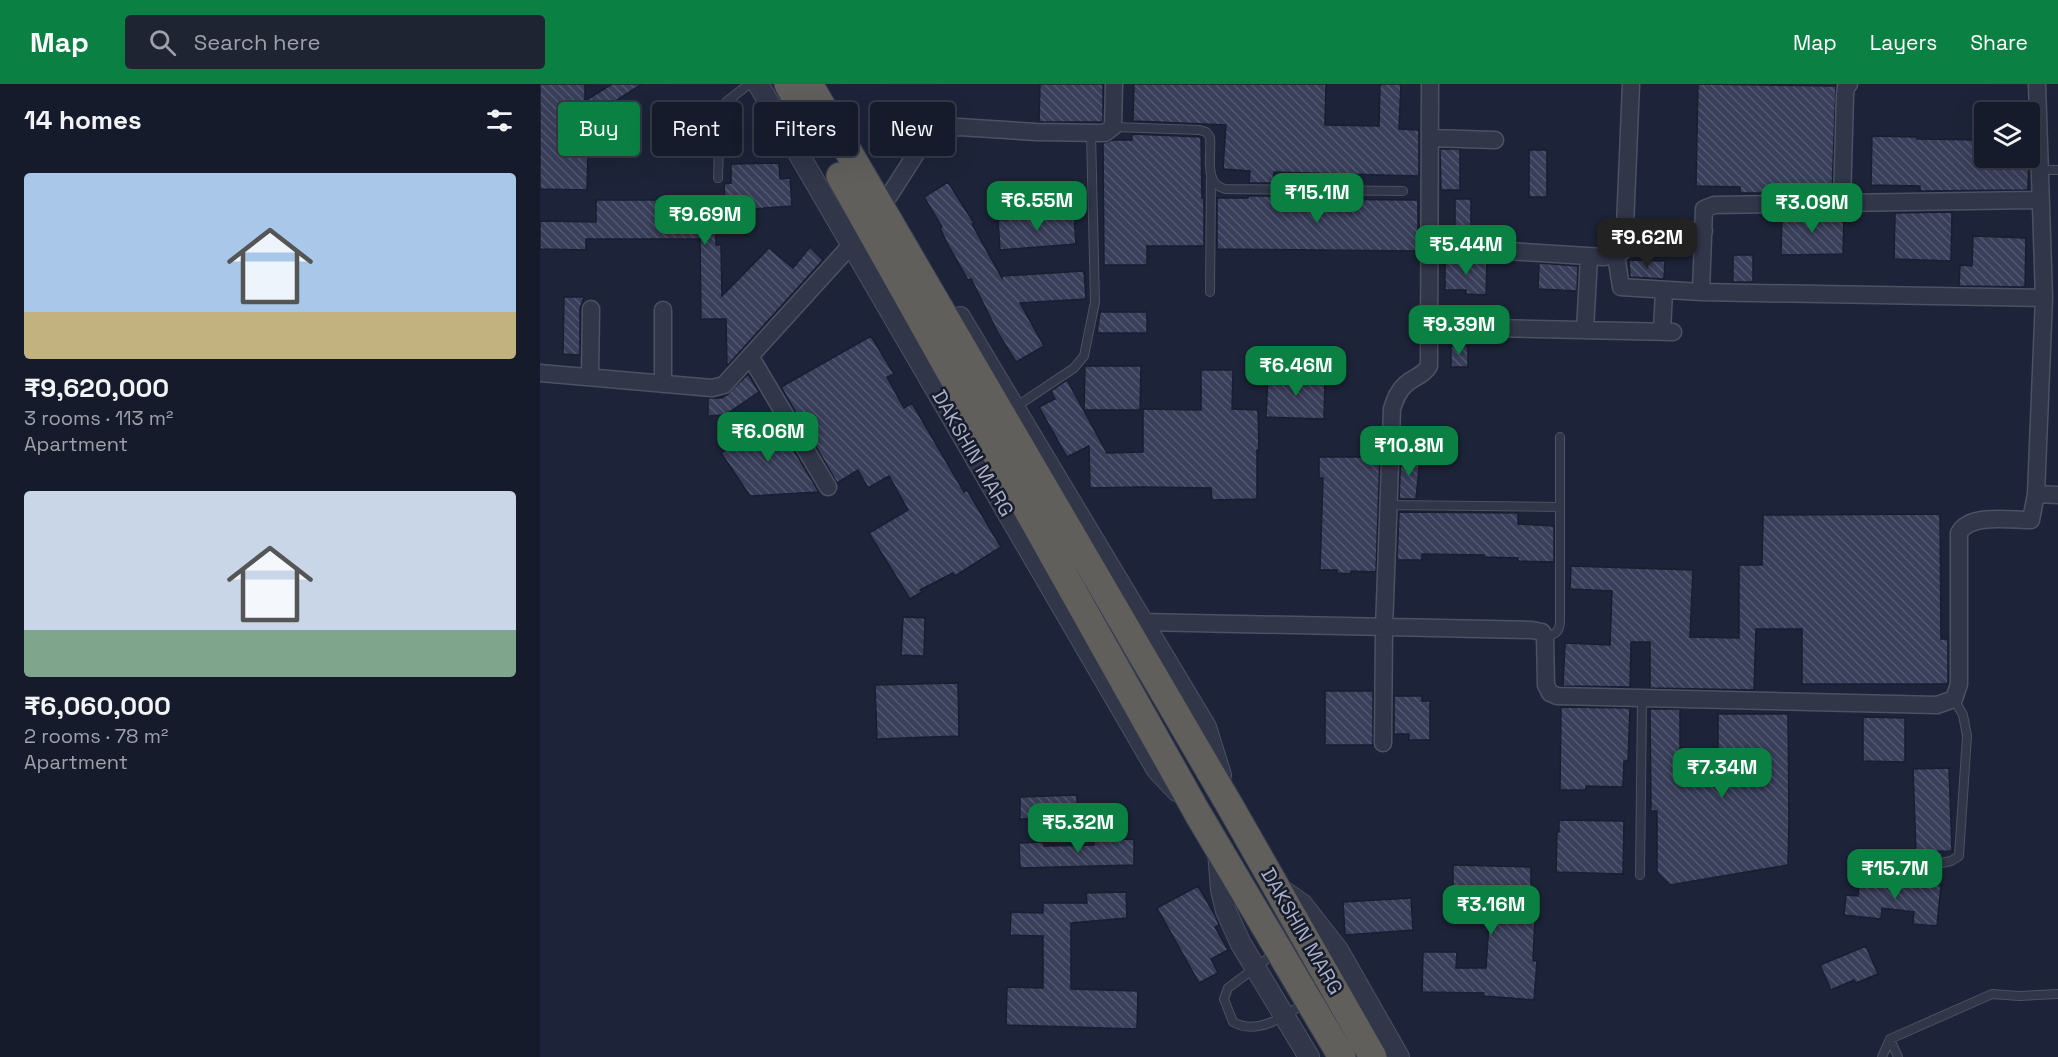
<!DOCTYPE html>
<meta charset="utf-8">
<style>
body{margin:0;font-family:"Space Grotesk",sans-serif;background:#1f2433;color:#f1f3f6;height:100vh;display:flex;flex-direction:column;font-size:22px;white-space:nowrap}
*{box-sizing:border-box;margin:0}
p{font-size:20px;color:#9ea1a9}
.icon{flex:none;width:33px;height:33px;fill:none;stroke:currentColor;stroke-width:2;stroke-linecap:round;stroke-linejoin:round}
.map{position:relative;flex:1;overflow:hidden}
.drawer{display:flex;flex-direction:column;background:#161b2b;width:540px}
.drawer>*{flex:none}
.banner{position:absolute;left:18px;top:18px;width:570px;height:54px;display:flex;gap:12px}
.buttons{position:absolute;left:1434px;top:18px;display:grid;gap:12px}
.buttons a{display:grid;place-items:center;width:66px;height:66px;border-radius:6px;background:#161b2b;box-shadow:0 6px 24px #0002,0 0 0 2px #353947;font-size:30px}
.price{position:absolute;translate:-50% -51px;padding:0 14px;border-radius:12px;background:#0b8043;color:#fff;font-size:20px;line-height:39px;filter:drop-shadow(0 2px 3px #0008)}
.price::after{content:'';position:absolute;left:50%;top:36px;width:18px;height:14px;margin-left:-9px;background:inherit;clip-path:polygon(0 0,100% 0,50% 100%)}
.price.on{background:#222;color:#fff}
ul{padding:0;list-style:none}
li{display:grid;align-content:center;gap:12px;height:318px;padding:0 24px}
li span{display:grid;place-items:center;height:186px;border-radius:6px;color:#555}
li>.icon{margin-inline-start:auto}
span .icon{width:108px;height:108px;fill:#fffc;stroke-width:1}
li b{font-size:26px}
h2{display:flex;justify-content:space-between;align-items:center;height:72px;padding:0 24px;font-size:26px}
.chip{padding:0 21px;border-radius:6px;background:#161b2b;box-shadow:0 6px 24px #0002,0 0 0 2px #353947;font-size:21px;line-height:54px}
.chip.on{background:#0b8043;color:#fff}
header{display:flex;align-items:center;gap:36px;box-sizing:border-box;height:84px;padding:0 30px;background:#0b8043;color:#fff}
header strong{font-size:28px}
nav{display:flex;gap:33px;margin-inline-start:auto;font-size:21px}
.search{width:420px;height:54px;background:#1f2433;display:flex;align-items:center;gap:15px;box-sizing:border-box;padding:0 21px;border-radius:6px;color:#9ea1a9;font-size:22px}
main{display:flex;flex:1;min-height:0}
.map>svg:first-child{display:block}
.building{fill:url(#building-back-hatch);stroke:#191e30;stroke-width:1.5}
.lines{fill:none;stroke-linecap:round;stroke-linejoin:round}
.service-casing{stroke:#4c5164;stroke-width:10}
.minor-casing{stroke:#4c5164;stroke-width:19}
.tertiary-casing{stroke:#4c5164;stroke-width:22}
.trunk-casing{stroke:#393e51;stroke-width:29}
.service{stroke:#313649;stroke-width:8}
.minor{stroke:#313649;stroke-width:16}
.tertiary{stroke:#313649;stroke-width:20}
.trunk{stroke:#605f5c;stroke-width:27}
.labels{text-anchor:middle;stroke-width:5;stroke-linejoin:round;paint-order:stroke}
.street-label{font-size:20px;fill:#abb0c6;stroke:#171c2d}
</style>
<header>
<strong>Map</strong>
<div class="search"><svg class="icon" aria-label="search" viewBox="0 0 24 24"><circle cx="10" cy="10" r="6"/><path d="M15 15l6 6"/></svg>Search here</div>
<nav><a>Map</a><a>Layers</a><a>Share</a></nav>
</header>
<main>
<section class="drawer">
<h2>14 homes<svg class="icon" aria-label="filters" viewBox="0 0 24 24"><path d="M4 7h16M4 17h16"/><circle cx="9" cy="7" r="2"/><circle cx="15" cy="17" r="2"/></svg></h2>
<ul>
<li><span style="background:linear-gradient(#a9c7e8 75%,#c2b280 0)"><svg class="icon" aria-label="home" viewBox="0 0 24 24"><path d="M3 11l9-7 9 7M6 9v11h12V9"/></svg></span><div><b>₹9,620,000</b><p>3 rooms · 113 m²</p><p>Apartment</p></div></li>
<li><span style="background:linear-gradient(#c9d6e8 75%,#7fa58c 0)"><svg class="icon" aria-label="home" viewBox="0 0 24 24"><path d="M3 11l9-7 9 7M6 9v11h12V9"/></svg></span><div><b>₹6,060,000</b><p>2 rooms · 78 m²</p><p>Apartment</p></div></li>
</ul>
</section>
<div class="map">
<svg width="1518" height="973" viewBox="0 0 1518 973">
<defs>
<pattern id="building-back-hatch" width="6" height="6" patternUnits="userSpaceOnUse" patternTransform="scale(1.5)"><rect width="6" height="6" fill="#393f5a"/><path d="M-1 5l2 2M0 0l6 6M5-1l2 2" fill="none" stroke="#535870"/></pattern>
</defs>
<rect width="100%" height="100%" fill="#1d2439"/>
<path class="building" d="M0,0H45V17L72,0H102L49,34L47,106L0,105Z
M500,0H563V38H499Z
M594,0H786L785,41L839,42L840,0H861L859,45L879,46V92L734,88L733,99H709L710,87L683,85L686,41L593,37Z
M1158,0L1296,2L1292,109H1200V103L1156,102Z
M592,50L661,53L662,114H664V162H607V181H564L563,59L573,56H592Z
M1332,52L1377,53V55L1444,56V74H1489L1488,106L1380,107V102L1331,101Z
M900,65H920V106H901Z
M989,66H1007V113H989Z
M239,79L240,95L250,94L252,122L176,128V161H181L182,212L229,164L253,184L270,163L283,176L187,282L186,235H161L160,155H46V166L0,165V137L56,138V116H185L184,100L191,99V80Z
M408,98L434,139L432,140L462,194V192L544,187L546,215L480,219L504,262L476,278L458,249L431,195L428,196L408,161L400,144L402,143L384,113Z
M708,112H733L732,115L878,116V167L677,165V114H708Z
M915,115H931V154L915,153Z
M1412,128L1411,177L1354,175L1355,129Z
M1242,130H1304L1303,170L1241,171Z
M534,131L536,160L460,166L458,136Z
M1433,152L1486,154L1485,203L1419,202L1420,181L1432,182Z
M1193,171H1213V198H1193Z
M905,174L947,176L946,211L926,210V206H905Z
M1089,176L1125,177L1124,195L1090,193Z
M999,179L1038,182L1037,207L998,205Z
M24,213H44L40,225V271L23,270Z
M560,228H607V249H557Z
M331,252L354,290L347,293L364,324L372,319L424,408L427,406L461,463L415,492L413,489L380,506L382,508L370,515L329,449L368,426L349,392L328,404L318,386L297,399L241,303Z
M911,262H928V283H911Z
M545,282H601L600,326H544Z
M661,286H693L692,325L718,326L719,366H717V415L672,416L671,404L601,403L550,404L549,362L527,373L499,323L515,315L511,307L527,296L567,369L603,368V325L661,326Z
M208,290L219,308L185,331L168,332V314H181L187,311Z
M728,291L785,293L784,335L726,333Z
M234,333L279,408L210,412L181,369Z
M861,371L880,373L876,415H859Z
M779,373H840L836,488L811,487V490L797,489V486H780L783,394H779Z
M859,428L978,429V440L1014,442V478L978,477V474L944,473V471L882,470V476H857Z
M1400,430L1401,555H1408V600H1262V545H1216L1214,606L1110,604V558H1091L1090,603L1023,602L1025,559L1070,561L1072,507L1030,505L1031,482L1153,486L1150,553L1199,554V481H1222L1223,431Z
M363,533L385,534L384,572L361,571Z
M418,599L419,652L337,655L335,601Z
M785,607H833V661H785Z
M854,612H882V617H890V656H869V650H854Z
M1021,623L1090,624L1088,677H1084L1083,703L1046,702V706H1020Z
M1110,625H1140V695H1178V630H1248L1249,735L1248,781L1130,801L1117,788V727H1111Z
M1323,633L1365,634V678L1323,677Z
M1409,684L1412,767L1376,768L1373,685Z
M537,711V733L480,735V713Z
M1019,736L1084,737L1083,790L1016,788L1017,748H1019Z
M594,755V781L480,784L479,759L504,758V762L554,761V756Z
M913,781L991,783V833H995L993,877H997L994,916L943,912L944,909L882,908L883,868H917L916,884H946L950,823H913Z
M1320,792L1401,801L1397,842L1373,840L1374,828L1342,824L1341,835L1304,831L1306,811L1318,812Z
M658,802L675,831L679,841L675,843L688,866L671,875L678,889L659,899L617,824Z
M586,808L587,834L531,839V905L598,907L597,945L466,941L467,903L503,904V852L470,851L471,828L503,829V819H547L546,809Z
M871,814L873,846L805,851L803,818Z
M1326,862L1338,890L1316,899L1314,896L1291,906L1280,881Z"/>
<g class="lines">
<g class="service-casing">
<path id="service" d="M573,43L660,46L666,48L670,53C672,71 663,99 685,105L863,107
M1499,86H1518
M178,94L180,30L186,18L209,0
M670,208L671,95
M474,324L534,284L544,272L555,218L551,49
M848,421L1020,423
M1005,553C1015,550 1019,549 1020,538V353
M1388,782L1411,777L1419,772L1427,652L1423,631L1414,615
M1100,791L1102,614
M735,869L688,904L684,915L693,938C718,952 745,932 766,918
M1350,955L1358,973
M1342,973L1350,955L1452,910L1479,912L1518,910"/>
</g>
<g class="minor-casing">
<path id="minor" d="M890,54L955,56
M349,112L386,54L397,46L419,43L496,48L565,49L573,43L574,0
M1302,119L1305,11L1306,3L1309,0
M1086,145L1164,147
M889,162L1063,173L1076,171L1084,166L1091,0
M1076,171L1081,203L1161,208L1504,214
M1161,208L1164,125L1174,121L1500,116
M911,243L1133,248
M1045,246L1049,173
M1122,247L1124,206
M210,272L288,403
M0,289L172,304L184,301L312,160
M50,293L51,225
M123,300V226
M1496,410L1504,214L1497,0
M603,538L992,546L1002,548L1005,553L1006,601L1010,609L1017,612L1397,621L1414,615L1419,600V449C1430,429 1470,436 1491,436L1496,410L1518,411
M843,659L844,545L852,325C855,315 858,307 866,300C874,293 883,292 889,282L890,0"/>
</g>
<g class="tertiary-casing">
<path id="tertiary" d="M218,0L617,686L637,707
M420,233L666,643L681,691
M678,767L681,806L686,827L701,860L769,973
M739,804L762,820L798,866L859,973"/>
</g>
<g class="trunk-casing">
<path id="trunk" d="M248,0L269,38
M269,0L690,722L833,973
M300,92L658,730L802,973"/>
</g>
<use href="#service" class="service"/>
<use href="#minor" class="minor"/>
<use href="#tertiary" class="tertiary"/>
<use href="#trunk" class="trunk"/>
</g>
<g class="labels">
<g class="street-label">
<text transform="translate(433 369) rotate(60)" y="7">DAKSHIN MARG</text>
<text transform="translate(762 847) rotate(60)" y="7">DAKSHIN MARG</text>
</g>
</g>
</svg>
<div class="buttons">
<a><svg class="icon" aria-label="layers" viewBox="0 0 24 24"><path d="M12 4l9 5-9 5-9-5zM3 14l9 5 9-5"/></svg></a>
</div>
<b class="price" style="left:777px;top:140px">₹15.1M</b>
<b class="price" style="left:497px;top:148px">₹6.55M</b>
<b class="price" style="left:1272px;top:150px">₹3.09M</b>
<b class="price" style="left:165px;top:162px">₹9.69M</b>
<b class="price on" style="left:1107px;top:185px">₹9.62M</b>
<b class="price" style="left:926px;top:192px">₹5.44M</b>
<b class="price" style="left:919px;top:272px">₹9.39M</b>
<b class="price" style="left:756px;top:313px">₹6.46M</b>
<b class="price" style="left:228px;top:379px">₹6.06M</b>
<b class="price" style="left:869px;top:393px">₹10.8M</b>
<b class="price" style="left:1182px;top:715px">₹7.34M</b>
<b class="price" style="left:538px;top:770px">₹5.32M</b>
<b class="price" style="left:1355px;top:816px">₹15.7M</b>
<b class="price" style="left:951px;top:852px">₹3.16M</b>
<div class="banner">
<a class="chip on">Buy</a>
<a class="chip">Rent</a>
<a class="chip">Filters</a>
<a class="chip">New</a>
</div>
</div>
</main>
